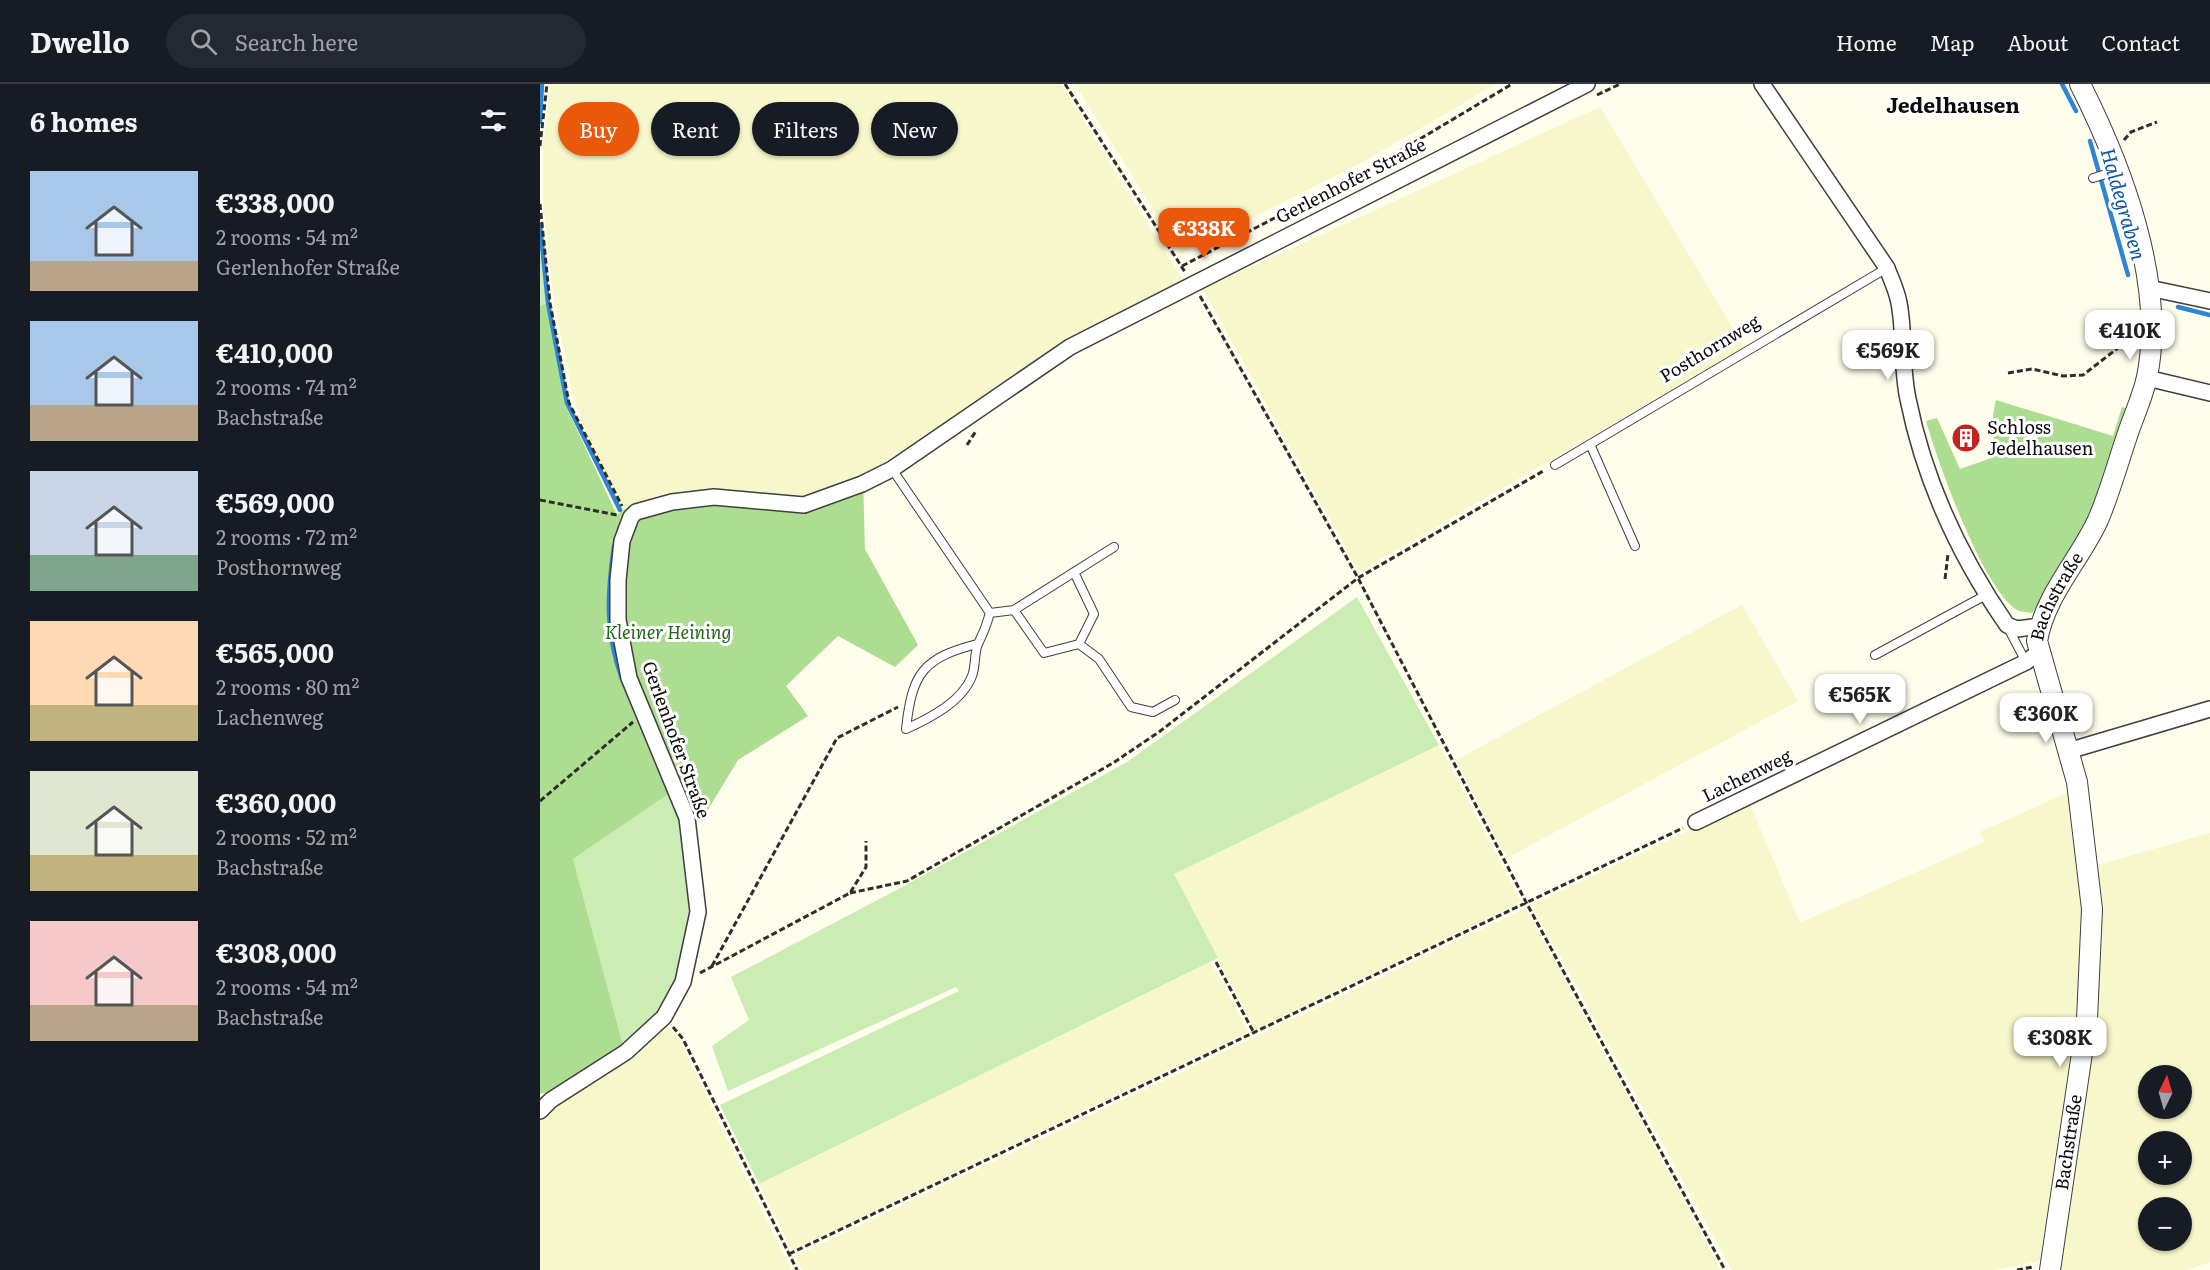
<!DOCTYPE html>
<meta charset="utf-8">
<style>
body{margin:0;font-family:Literata,serif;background:#242831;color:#f1f3f6;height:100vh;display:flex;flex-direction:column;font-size:22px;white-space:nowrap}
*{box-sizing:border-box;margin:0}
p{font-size:20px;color:#9ea1a6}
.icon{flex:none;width:33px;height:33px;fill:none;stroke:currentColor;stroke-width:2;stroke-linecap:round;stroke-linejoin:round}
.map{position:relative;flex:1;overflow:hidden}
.sheet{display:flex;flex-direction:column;background:#171b24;width:540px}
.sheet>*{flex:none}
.guide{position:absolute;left:18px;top:18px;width:570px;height:54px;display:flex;gap:12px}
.needle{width:39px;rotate:5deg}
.buttons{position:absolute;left:1598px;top:981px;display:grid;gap:12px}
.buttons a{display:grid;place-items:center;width:54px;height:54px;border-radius:50%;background:#171b24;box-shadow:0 2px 4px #0004;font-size:30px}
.price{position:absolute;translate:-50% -51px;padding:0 14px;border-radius:12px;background:#fff;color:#222;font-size:20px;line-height:39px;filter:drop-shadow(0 2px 3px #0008)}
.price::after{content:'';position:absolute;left:50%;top:36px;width:18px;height:14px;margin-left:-9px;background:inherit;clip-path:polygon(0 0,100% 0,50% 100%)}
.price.current{background:#ea580c;color:#fff}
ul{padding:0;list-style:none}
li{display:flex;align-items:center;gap:18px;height:150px;padding:0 30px}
li span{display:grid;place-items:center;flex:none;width:168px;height:120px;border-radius:0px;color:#555}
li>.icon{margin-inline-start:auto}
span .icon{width:72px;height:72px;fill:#fffc;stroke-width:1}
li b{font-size:26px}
h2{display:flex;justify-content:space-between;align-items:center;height:72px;padding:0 30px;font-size:26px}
.tag{padding:0 21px;border-radius:27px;background:#171b24;box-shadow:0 2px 4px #0004;font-size:21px;line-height:54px}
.tag.current{background:#ea580c;color:#fff}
header{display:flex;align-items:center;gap:36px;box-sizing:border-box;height:84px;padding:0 30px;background:#171b24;border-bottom:2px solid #363941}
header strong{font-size:28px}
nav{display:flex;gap:33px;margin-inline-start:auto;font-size:21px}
.search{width:420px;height:54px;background:#242831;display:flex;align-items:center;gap:15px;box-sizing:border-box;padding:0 21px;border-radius:33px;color:#9ea1a6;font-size:22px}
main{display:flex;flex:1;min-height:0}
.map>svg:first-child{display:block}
.farmland{fill:#f6f7ca;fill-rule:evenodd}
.green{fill:#cbecb3}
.forest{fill:#addd91}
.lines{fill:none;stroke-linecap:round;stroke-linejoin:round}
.stream{stroke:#2f84d6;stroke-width:4.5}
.service-casing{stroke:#3f3f3f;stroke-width:10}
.minor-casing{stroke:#3f3f3f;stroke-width:18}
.tertiary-casing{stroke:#3f3f3f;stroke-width:22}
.path{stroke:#2e2e2e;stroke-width:3;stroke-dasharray:6 3;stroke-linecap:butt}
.service{stroke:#fff;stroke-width:8}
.minor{stroke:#fff;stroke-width:15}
.tertiary{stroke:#fff;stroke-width:20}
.labels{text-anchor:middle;stroke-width:6;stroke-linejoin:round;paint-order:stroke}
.street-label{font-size:18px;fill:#0c0c0c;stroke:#fff}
.poi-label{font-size:18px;fill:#0c0c0c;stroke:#fff;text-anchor:start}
.park-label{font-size:18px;font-style:italic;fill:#226719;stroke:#fff}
.water-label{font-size:20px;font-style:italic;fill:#0e56a5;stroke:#fff}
.quarter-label{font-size:21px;font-weight:bold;fill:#0c0c0c;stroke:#fff}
</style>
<header>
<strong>Dwello</strong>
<div class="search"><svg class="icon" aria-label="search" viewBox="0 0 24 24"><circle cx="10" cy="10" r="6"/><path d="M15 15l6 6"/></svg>Search here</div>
<nav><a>Home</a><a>Map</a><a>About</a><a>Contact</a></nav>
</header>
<main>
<section class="sheet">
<h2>6 homes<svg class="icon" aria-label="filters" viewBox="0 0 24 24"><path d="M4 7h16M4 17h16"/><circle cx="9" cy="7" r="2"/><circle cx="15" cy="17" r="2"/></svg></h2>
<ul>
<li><span style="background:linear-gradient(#a9c7e8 75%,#b9a48a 0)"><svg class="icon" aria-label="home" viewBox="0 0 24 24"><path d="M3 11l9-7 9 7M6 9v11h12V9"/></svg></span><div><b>€338,000</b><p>2 rooms · 54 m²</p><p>Gerlenhofer Straße</p></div></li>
<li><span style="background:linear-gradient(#a9c7e8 70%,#b9a48a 0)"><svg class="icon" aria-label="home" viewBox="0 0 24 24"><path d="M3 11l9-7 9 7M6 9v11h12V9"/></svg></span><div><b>€410,000</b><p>2 rooms · 74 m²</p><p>Bachstraße</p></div></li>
<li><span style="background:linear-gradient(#c9d6e8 70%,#7fa58c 0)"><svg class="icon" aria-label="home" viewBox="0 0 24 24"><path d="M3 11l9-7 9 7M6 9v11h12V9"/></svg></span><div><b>€569,000</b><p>2 rooms · 72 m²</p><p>Posthornweg</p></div></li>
<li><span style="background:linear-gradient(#ffd9b3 70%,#c2b280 0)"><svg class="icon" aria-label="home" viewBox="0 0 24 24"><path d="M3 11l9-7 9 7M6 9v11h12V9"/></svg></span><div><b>€565,000</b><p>2 rooms · 80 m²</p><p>Lachenweg</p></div></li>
<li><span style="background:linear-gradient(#dfe7d0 70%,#c2b280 0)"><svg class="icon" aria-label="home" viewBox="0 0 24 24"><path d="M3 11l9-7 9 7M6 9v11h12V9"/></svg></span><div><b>€360,000</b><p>2 rooms · 52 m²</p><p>Bachstraße</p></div></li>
<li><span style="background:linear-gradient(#f6c9c9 70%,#b9a48a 0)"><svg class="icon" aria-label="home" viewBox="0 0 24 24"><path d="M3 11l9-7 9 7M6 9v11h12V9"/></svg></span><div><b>€308,000</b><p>2 rooms · 54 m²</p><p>Bachstraße</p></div></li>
</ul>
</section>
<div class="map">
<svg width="1670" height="1186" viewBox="0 0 1670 1186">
<rect width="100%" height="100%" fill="#fffdeb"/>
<path class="farmland" d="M10,0H521L643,197L526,259L323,392L262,413L175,407L78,431L34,316L14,217L3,117V63Z
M535,0H956L828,75L641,170Z
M1060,23L1204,263L819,488L663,205Z
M1202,521L1258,617L967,774L916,676Z
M899,661L981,818L715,946L633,790Z
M1527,709L1541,823V876L1536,933L1500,1177L1456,1186H1192L992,821L1209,718L1260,839L1445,758L1440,748Z
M1670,749V1178L1647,1186H1516L1554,782ZM1608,992H1641V1024H1608ZM1608,1058H1641V1090H1608ZM1608,1124H1641V1156H1608Z
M986,824L1181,1186H262L255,1172Z
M671,878L708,948L252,1166L219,1100Z
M125,939L140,958L251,1186H0V1036L15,1021Z"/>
<path class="green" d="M0,158L7,219L0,222Z
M817,513L899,661L634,790L678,874L219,1100L180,1021L419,907L416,903L188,1007L172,962L209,936L191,893L366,801L587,678Z
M130,709L141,743L149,827L136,895L119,928L83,961L33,775Z"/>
<path class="forest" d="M7,219L25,320L77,431L91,421L132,410L175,407L262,413L323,392L325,465L378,561L355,583L298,552L246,602L268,632L198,676L163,734L141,743L130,709L33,775L83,961L8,1008L0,1010V222Z
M1456,316L1573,352L1582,323L1590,325C1564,395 1541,470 1492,529C1488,528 1482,528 1479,527C1444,510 1397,375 1386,337L1397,334L1420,385L1454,373L1453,330Z"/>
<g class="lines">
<path class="stream" d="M1522,0L1536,27
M0,38L2,0
M1550,57L1588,191
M0,141L8,219L27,319L80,426
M1638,223L1670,231
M74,462C67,511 65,548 82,595"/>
<g class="service-casing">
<path id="service" d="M1553,94L1576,87
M1050,360L1095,462
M1015,381L1347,184
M352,385L450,529
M474,526L504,569L539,560L554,530L534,488
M450,529L474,526L574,463
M1467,542L1486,578
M437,560C383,574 372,589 366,645C390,634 422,618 432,592C436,582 434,568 438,560C443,550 447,540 450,529
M539,560L559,575L591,623L613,628L635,616
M1335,571L1446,511"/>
</g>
<g class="minor-casing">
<path id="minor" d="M1222,0L1347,184C1351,195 1357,207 1359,219C1365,250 1361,283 1368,315C1384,395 1420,473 1467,541L1477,545L1500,542
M1609,204L1670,217
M1607,294L1670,309
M1528,667L1670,625
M1156,738L1486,578L1499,568
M0,1027L11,1016L86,968L124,933L143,898L158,828L147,734L89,594L78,536V496L82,457L91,433L96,428L132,418L174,413L264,421L322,400L352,385L530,263L1047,0"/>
</g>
<g class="tertiary-casing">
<g id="tertiary">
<path id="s1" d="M1510,1186L1547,935L1552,825L1537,698L1497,557C1505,511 1539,477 1558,436C1570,408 1578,378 1588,349C1594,331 1603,312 1607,293C1626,199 1582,83 1540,0"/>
</g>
</g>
<path class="path" d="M525,0L645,188
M1057,11L1080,0
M1584,56L1591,48L1617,38
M0,62L7,0
M0,120L10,219L29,319L82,422
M642,182L833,83L972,0
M660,212L818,494L987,820L1185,1186
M1468,289L1492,285L1523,292L1543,291L1587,257L1596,256
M427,361L436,347
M0,416L77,431
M1405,495L1408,470
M0,717L93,638
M310,809L367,797L573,679L619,648L818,494L1005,386
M676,878L714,949
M172,882L297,654L358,623
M160,889L310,809L326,783V757
M133,943L143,955L257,1186
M249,1170L1143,744
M1477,1186L1493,1183"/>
<use href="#service" class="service"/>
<use href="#minor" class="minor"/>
<use href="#tertiary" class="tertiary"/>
</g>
<defs>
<g id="building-disc" transform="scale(1.5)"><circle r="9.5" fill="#c4231c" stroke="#fff"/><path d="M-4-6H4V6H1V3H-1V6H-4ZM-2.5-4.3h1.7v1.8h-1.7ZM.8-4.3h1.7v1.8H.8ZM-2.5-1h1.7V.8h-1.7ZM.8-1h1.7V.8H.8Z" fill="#fff"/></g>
</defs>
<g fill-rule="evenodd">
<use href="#building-disc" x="1426" y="354"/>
</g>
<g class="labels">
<g class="street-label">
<text transform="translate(811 97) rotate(-27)" y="6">Gerlenhofer Straße</text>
<text transform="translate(1170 265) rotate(-31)" y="6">Posthornweg</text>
<text dy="6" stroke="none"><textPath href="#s1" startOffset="687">Bachstraße</textPath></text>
<text transform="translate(136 656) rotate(70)" y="6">Gerlenhofer Straße</text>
<text transform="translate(1207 692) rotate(-26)" y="6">Lachenweg</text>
<text dy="6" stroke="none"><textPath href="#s1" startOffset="129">Bachstraße</textPath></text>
</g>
<g class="poi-label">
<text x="1447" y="350">Schloss<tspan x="1447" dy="21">Jedelhausen</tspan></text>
</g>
<g class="park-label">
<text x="128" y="555">Kleiner Heining</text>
</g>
<g class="water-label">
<text transform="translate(1583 120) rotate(74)" y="7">Haldegraben</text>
</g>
<g class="quarter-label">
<text x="1413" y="29">Jedelhausen</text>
</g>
</g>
</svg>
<div class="buttons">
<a><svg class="needle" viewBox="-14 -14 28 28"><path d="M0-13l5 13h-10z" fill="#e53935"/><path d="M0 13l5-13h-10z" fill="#9ea1a6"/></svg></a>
<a>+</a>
<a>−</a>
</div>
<b class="price current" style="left:664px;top:175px">€338K</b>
<b class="price" style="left:1590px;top:277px">€410K</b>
<b class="price" style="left:1348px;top:297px">€569K</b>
<b class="price" style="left:1320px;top:641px">€565K</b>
<b class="price" style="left:1506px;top:660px">€360K</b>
<b class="price" style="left:1520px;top:984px">€308K</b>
<div class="guide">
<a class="tag current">Buy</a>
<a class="tag">Rent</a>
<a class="tag">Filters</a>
<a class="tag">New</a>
</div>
</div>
</main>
